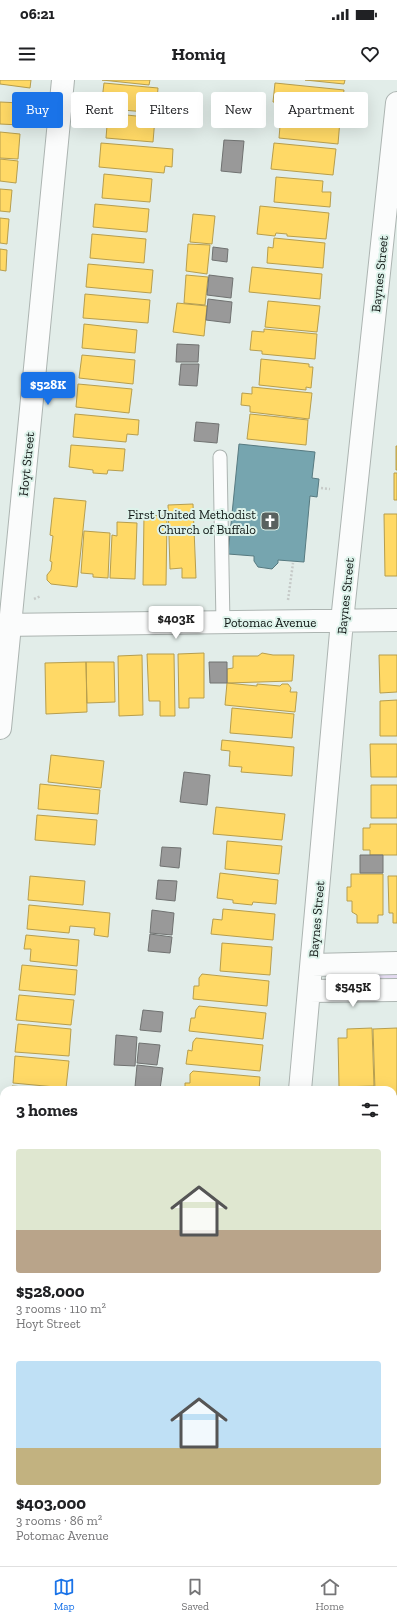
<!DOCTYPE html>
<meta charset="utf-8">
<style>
body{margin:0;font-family:"Zilla Slab",serif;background:#f2f2f2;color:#202124;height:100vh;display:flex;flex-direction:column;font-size:15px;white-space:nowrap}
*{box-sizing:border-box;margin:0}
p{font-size:13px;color:#757577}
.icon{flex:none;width:22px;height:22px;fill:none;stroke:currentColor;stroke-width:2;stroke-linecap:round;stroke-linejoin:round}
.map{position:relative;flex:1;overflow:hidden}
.details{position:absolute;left:0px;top:1006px;width:397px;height:480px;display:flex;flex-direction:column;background:#fff;border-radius:12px 12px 0 0;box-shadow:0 4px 16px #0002}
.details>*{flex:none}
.banner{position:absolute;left:12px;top:12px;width:373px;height:36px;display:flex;gap:8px}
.price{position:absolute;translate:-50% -34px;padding:0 9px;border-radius:4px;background:#fff;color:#222;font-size:13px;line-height:26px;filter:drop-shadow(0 1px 2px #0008)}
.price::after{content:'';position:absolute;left:50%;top:24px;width:12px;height:9px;margin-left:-6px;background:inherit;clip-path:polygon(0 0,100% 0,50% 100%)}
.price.selected{background:#1a73e8;color:#fff}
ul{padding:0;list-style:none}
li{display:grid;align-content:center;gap:8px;height:212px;padding:0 16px}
li span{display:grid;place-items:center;height:124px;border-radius:4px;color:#555}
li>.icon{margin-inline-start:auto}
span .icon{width:72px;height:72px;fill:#fffc;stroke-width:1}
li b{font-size:17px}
h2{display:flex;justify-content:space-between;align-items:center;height:48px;padding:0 16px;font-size:17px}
.pill{padding:0 14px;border-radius:4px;background:#fff;box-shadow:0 4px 16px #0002;font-size:14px;line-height:36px}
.pill.selected{background:#1a73e8;color:#fff}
.status{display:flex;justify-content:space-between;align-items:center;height:28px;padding:0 20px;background:#fff;direction:ltr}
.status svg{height:11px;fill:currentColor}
header{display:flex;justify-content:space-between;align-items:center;height:52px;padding:0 16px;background:#fff;font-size:18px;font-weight:700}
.tab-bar{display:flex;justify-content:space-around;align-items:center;height:56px;border-top:1px solid #e0e0e0;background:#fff;font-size:11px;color:#757577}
.tab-bar a{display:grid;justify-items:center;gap:2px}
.tab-bar .selected{color:#1a73e8}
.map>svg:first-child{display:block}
.green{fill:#e3daf0}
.homes{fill:#ffd966;stroke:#b79e4d}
.public{fill:#76a5af;stroke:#577a80}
.industry{fill:#999;stroke:#707271}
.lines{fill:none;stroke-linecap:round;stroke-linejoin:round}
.service-casing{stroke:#acb4b1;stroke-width:15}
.minor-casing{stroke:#acb4b1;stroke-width:24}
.tertiary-casing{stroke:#acb4b1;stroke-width:24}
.path{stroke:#c6cac8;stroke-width:2.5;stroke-dasharray:2 2;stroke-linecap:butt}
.service{stroke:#fbfcfc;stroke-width:13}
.minor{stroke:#fbfcfc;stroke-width:22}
.tertiary{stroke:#fbfcfc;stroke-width:22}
.labels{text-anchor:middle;stroke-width:4;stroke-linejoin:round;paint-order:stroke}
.street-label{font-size:13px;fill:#0f1614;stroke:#ddf2ea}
.poi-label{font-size:13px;fill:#0f1614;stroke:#ddf2ea;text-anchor:end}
</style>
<div class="status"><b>06:21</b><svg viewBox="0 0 49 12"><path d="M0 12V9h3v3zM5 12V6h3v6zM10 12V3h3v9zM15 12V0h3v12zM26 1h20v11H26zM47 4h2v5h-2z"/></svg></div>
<header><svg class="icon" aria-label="menu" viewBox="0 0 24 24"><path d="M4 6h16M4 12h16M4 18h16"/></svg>Homiq<svg class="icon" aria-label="heart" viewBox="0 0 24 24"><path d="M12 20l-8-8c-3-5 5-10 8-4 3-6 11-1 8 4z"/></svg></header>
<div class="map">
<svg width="397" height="1486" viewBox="0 0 397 1486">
<rect width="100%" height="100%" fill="#e2ede9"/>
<path class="green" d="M397,889V898L346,899L342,895Z"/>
<path class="homes" d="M0,0H31L30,8L0,4Z
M102,0H150L149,5Z
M305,0H345L344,4Z
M104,3L158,8L156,33L101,28Z
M275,3L344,10L341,34L280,28L281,23L273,22Z
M0,22L21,23L20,45L0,44Z
M108,33L155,38L153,62L106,58Z
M281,34L340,40L338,64L279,58Z
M0,52L20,54L18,79L0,78Z
M101,63L173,69L172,87L165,86L164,93L99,87Z
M274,63L336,69L333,95L271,89Z
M0,79L18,81L16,103L0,101Z
M104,94L152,99L150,122L102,118Z
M276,97L323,101L322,112H331L330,127L274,122Z
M0,109L12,110L10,132L0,131Z
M95,124L149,129L147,152L93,147Z
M260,126L329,133L326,159L287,156V154L276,153L275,156L257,154Z
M193,134L215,136L212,164L190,162Z
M0,138L9,139L7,164L0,163Z
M92,154L146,159L144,183L90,178Z
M274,158L325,163L323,188L267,183L268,167L273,168Z
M188,164L210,165L207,194L186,191Z
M0,169L7,170L6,191L0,190Z
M88,184L153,190L151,213L86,207Z
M252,187L322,194L320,219L249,212Z
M186,195L208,197L205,225L184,223Z
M85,214L150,220L148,243L83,238Z
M268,221L320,226L317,252L265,247Z
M177,223L207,226L204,256L173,252Z
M84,244L137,250L135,273L82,268Z
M264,249L317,254L315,279L262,274V271L250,270L252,251L264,252Z
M82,275L135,280L133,304L79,298Z
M261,279L309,284V287H313L311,308L306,307V310L259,305Z
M78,304L132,309L129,333L76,327Z
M252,307L312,313L309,339L250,332V326L241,325L242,313L252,314Z
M75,334L139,340L138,355L127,354L126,362L73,357Z
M250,334L308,340L306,365L247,359Z
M71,365L125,369L123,391L108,390L107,394L93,393V390L69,387Z
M396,366H397V390H396Z
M394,393H397V420H394Z
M54,418L86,421L77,507L51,504L47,500V495L51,490L52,482L50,481L53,456L50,455Z
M193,424L196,498H182V488L170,489L168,425Z
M384,434H397V496H385Z
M144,435L167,436L166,505H143Z
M117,442L137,443L135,499L110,498L112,455L117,456Z
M84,451L110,453L108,498L93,497V494L81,493Z
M204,573V618H189V628H179L178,574Z
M262,573L273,575H294L292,601L227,603V589L233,588V576H258Z
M147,574H174L175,636H160V621H149Z
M142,575L143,635L119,636L118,576Z
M379,575H397V612L380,613Z
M86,582L87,632L46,634L45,583Z
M86,582H114L115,622L87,623Z
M227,603L257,606V604L280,606L282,604H288L291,608L290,612H297L295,632L225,625Z
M397,620V656H380V621Z
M232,628L294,634L292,658L230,653Z
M222,660L294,667L292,696L241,692L242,687L229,686L230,671L221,670Z
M370,664H397V697H371Z
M51,675L104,681L101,708L48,702Z
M40,704L100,710L98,734L38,729Z
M371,705H397V738H371Z
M216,727L285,734L282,760L213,754Z
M37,735L97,740L95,765L35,760Z
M370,744H397V775H370V770H363V748H370Z
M227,761L282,766L279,794L225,789Z
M220,793L278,800L276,824L253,822L252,825L233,823V820L217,818Z
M351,794H383V835H378V843H357V835L352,832V821H347V807H351Z
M30,796L85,801L83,825L28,820Z
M388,796H397V843H393V833H389Z
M29,825L110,833L108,857L94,855L95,848L70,846L69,853L27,849Z
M223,829L275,834L273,860L211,854L213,839L222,840Z
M26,855L79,860L77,886L30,881L31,869H24Z
M222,863L272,867L270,895L220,891Z
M22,885L77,890L75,915L19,910Z
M202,894L269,901L267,926L193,919L194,906H199V898Z
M19,915L74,920L71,945L16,940Z
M199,926L266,933L263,959L189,951L191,938H195L196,930Z
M18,944L71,949L69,976L15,972Z
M372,948L374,1006L339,1007L338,958H347V949Z
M397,948V1015H393V1010H375L373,949Z
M196,958L263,965L260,991L186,984L188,970L192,971L193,962Z
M15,976L69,981L66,1008L13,1003Z
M193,991L260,997L259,1010H185V1003H190V994Z
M12,1006L64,1010H11Z
M4,1101V1128H2Z
M0,1131H4V1157H0Z
M393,1162H397V1211L393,1212Z
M0,1180L4,1181V1230H0Z
M393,1309H397V1378L393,1379Z
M0,1419L4,1420V1442H0Z
M0,1446L4,1447V1478L0,1477Z
M393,1473H397V1486H378V1482H393Z
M292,1482H360V1486H292Z
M0,1484L16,1486H0Z"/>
<path class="public" d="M239,364L315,372L312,398L319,399L317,417L310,416L304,482L278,480V483L272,489L258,487L254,481V476L228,474Z"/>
<path class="industry" d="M224,60L244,61L241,93L221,91Z
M213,167L228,169L227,182L212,180Z
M209,195L233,198L231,218L207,215Z
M208,219L232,222L230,243L206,240Z
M177,264L199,265L198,282H176Z
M181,284H199L197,306L179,305Z
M196,342L219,344L217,363L194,361Z
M209,582H227V603H210Z
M184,692L210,695L207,725L180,722Z
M162,767L181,768L179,788L160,786Z
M360,775H383V793H360Z
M158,800L177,801L175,821L156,819Z
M152,830L174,833L172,855L150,853Z
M150,854L172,857L170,873L148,871Z
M143,930L163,932L161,952L140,950Z
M116,955L137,957L135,986L114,985Z
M139,963L160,965L157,985L137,983Z
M137,985L163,988L160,1009L135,1007Z
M394,1043H397V1064H394Z
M0,1158H4V1176H0Z"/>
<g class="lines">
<g class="service-casing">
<path id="service" d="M220,377L223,543"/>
</g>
<g class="minor-casing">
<path id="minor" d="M0,545L397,540
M0,648L63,0
M312,885L397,883
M309,911L397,910
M300,1010L342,541L397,23
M254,1486V1482"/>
</g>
<g class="tertiary-casing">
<path id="tertiary" d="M393,1266H397
M0,1273H4"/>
</g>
<path class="path" d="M321,408L330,409
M34,519L41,516
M288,520L293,483"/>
<use href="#service" class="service"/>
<use href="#minor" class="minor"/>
<use href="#tertiary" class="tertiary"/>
</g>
<defs>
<g id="church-square" transform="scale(1)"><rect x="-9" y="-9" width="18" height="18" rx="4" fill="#59615f" stroke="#ddf2ea"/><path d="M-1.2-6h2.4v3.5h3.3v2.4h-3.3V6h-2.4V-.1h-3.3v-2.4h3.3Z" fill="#fff"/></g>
</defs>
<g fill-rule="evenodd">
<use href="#church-square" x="270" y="441"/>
</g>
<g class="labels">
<g class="street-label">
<text transform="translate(379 194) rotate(-84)" y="5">Baynes Street</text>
<text transform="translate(26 384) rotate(-84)" y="5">Hoyt Street</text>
<text transform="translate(345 516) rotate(-84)" y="5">Baynes Street</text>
<text x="270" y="547">Potomac Avenue</text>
<text transform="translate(316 839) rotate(-85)" y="5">Baynes Street</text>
</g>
<g class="poi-label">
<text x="256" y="439">First United Methodist<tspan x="256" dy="15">Church of Buffalo</tspan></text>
</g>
</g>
</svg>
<b class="price selected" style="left:48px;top:326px">$528K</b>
<b class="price" style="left:176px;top:560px">$403K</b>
<b class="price" style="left:353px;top:928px">$545K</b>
<div class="banner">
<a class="pill selected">Buy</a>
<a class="pill">Rent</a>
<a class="pill">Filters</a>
<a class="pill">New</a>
<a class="pill">Apartment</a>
</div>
<section class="details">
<h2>3 homes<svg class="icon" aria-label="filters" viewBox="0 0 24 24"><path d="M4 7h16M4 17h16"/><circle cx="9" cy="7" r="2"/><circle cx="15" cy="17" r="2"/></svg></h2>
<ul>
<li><span style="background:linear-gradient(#dfe7d0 65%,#b9a48a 0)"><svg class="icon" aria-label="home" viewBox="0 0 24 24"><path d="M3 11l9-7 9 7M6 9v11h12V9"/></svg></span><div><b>$528,000</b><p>3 rooms · 110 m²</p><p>Hoyt Street</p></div></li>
<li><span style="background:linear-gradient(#bfe0f5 70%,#c2b280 0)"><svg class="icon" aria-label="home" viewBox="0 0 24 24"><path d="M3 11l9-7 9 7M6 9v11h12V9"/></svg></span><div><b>$403,000</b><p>3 rooms · 86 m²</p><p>Potomac Avenue</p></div></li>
</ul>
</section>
</div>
<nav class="tab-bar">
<a class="selected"><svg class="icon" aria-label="map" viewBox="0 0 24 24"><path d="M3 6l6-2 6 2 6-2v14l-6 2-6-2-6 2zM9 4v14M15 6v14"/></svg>Map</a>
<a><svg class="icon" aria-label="saved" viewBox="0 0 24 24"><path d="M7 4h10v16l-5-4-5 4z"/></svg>Saved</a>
<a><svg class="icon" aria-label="home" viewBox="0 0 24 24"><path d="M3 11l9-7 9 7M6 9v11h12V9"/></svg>Home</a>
</nav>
